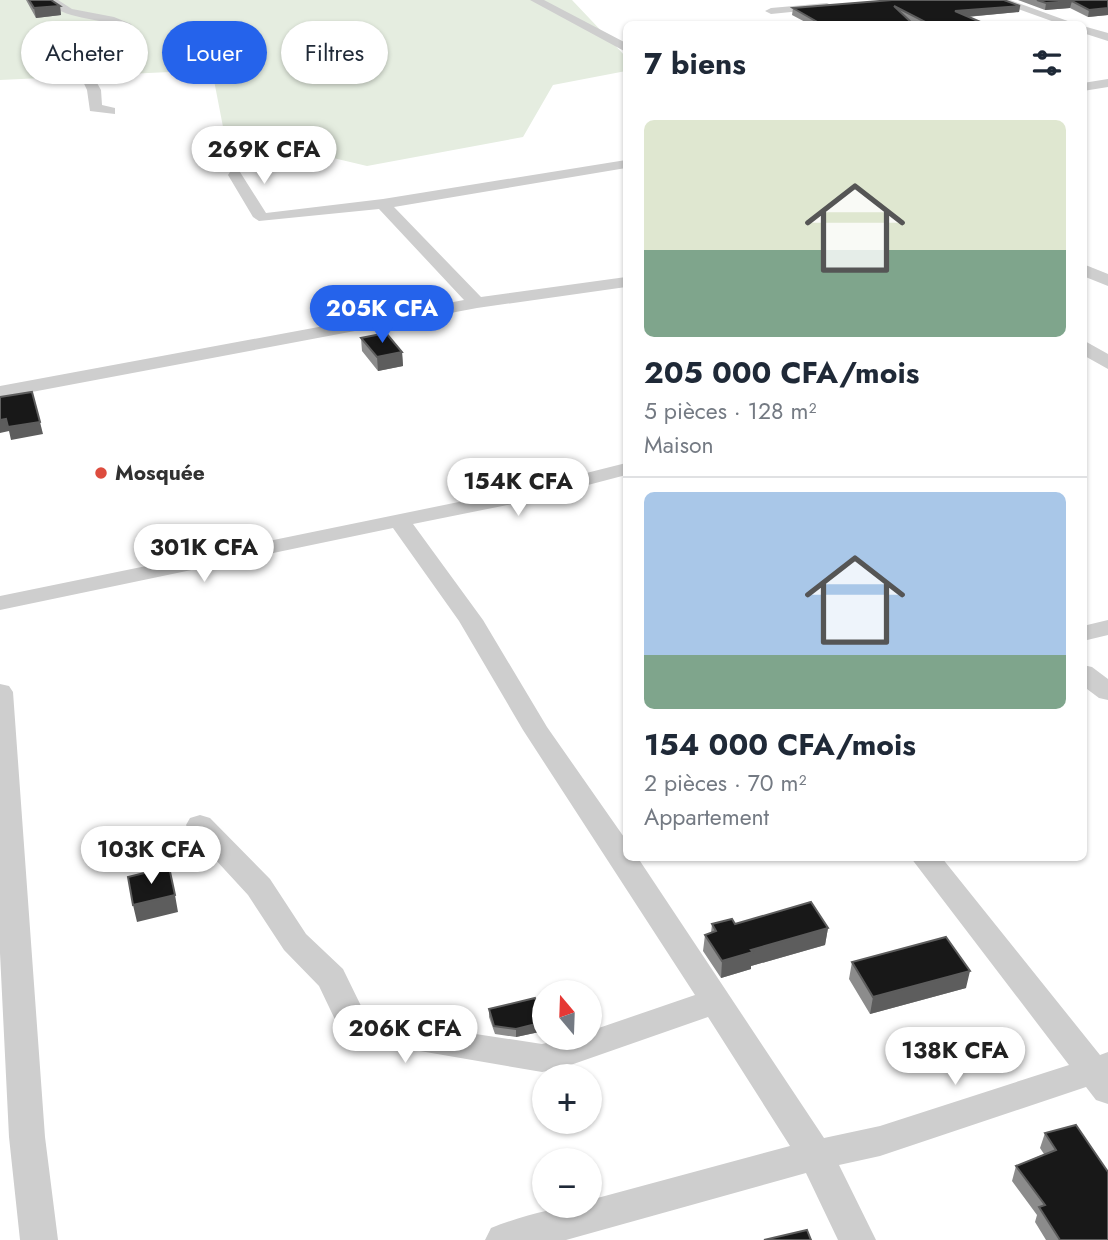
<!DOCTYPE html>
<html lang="fr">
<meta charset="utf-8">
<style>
body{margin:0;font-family:Jost,sans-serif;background:#f6f6f7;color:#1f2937;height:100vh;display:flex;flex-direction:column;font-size:26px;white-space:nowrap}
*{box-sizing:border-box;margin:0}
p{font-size:23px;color:#747a83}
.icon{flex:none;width:38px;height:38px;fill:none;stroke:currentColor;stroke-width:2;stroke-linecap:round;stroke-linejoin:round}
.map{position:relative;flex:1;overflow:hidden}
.drawer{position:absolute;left:623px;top:21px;width:464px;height:840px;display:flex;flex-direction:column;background:#fff;border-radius:10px;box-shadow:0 2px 5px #0004}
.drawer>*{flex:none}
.guide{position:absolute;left:21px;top:21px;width:497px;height:63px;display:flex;gap:14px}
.needle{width:46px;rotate:341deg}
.fabs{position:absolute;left:532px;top:980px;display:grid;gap:14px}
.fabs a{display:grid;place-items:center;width:70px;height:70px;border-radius:50%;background:#fff;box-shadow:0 2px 5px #0004;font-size:35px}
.price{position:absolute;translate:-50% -60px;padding:0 16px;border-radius:24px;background:#fff;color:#222;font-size:23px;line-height:46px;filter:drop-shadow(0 2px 4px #0008)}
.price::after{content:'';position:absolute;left:50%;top:42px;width:21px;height:16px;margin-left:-10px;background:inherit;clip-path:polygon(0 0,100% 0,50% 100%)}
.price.selected{background:#2563eb;color:#fff}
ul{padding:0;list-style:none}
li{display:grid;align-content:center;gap:14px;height:371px;padding:0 21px}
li+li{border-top:2px solid #e0e1e3}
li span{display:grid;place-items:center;height:217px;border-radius:10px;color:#555}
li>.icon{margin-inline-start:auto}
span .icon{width:126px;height:126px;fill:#fffc;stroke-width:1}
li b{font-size:30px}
h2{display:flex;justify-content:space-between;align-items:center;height:84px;padding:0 21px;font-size:30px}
.pill{padding:0 24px;border-radius:32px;background:#fff;box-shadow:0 2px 5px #0004;font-size:24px;line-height:63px}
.pill.selected{background:#2563eb;color:#fff}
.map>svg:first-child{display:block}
.green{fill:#e5ede0}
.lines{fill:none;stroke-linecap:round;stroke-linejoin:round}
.minor{fill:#cecece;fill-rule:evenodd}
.wall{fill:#8c8c8c}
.shaded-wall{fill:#5d5d5d}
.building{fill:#181818;stroke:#5d5d5d;stroke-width:2}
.poi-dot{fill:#dd4c3e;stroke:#fff;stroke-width:2.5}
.labels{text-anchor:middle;stroke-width:7;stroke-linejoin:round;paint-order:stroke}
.poi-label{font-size:21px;font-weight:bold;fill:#313131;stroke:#fff;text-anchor:start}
</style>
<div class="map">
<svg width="1108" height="1240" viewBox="0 0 1108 1240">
<rect width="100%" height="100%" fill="#fff"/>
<path class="green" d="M0,0H572L626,57V71L553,85L523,137L367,166L224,132L212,70L0,80Z"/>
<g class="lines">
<path class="minor" d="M44,0H58L72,9L114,17L131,24L140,45L138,48L92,74L101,90L102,105L115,108V114L90,111L87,90L79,73L128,44L122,28C96,16 66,21 44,0Z
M530,0H544L626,43V52Z
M993,0H1010L1076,24H1060Z
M827,3L833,6L831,8L771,14L765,11L771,8Z
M1083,26L1108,33V41L1083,33Z
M1108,79V87L1083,91V83Z
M626,160V168L394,207L481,297L626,277V287L477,308L0,398V386L464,300L379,209L259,221L253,217L228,175L230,172H240L266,213L383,199Z
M1083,264L1108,274V286L1083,276Z
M1083,340L1108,354V369L1083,355Z
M626,463V475L527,501L413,524L483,620L547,727L626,840V858H638L824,1138L880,1126L1069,1065L911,858H942L1100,1055L1108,1052V1104L1096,1100L1086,1087L880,1156L839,1165L876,1240H838L806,1173L566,1240H485L491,1228C522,1216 556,1206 590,1206V1200L790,1146L708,1017L562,1068L542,1072L350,1039L340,1030L319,986L284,950L248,895L190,832L186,825L190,818L200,815L210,818L270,879L306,934L343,969L364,1012L371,1018L542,1044L569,1038H590V1031L695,995L523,730L459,621L393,528L0,610V596L527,488Z
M1108,620V635L1083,641V626Z
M1083,665L1092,667L1108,679V700L1099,698L1083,686Z
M0,684L9,686L13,692L45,1137L58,1240H20L9,1137L0,953Z"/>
</g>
<path class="wall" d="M26,0H51L60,6L61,15L36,18Z
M1018,0H1108V15L1088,17L1070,8L1045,10Z
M1020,6L1019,12L967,17L985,24H916L909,21L913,24H809L792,15L793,8Z
M361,338L402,352L403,366L378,371L362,351Z
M712,924H735L828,928L825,945L751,966V969L721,978L703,951L705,935L711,933Z
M852,962L966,988L870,1014L849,979Z
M489,1009L544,1031L516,1037L495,1034L489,1017Z
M1076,1125L1108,1240H1046L1035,1222L1037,1215L1012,1181L1016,1166L1044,1154L1040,1148L1045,1133Z"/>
<path class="shaded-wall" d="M1072,1L1070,8L1045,10L1046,3Z
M60,6L61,15L36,18L34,8Z
M1020,6L1019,12L954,18L955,11Z
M1108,8V15L1088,17L1089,10Z
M402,352L403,366L378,371L377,357Z
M6,419L40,422L43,434L11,440L9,431L0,433V420Z
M175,895L178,912L137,922L133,905Z
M828,928L825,945L751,966V969L721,978L722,961L751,950Z
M970,971L966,988L870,1014L873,997Z
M544,1022V1031L516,1037V1029Z"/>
<path class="building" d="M29,0H51L60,6L34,8Z
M892,0H1004L1020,6L955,11L985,24H929L894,6L913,24H821L793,8Z
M1037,0H1108V8L1089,10L1072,1L1046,3Z
M386,333L402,352L377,357L361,338Z
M32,392L40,422L8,427L6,419L0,420V397Z
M169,867L175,895L133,905L128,877Z
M811,902L828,928L751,950L753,952L722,961L705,935L716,931L712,924L732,919L735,924Z
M946,937L970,971L873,997L852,962Z
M535,998L544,1022L516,1029L494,1026L489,1009Z
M1076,1125L1108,1172V1240H1060L1039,1207L1045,1205L1016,1166L1056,1150L1045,1133Z
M807,1230L811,1240H764Z"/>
<circle class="poi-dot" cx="101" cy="473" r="7"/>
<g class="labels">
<g class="poi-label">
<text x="115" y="480">Mosquée</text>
</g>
</g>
</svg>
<div class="fabs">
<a><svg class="needle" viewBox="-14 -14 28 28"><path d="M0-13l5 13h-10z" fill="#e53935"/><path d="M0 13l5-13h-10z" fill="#747a83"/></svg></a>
<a>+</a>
<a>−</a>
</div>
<b class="price" style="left:264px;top:186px">269K CFA</b>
<b class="price selected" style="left:382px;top:345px">205K CFA</b>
<b class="price" style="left:518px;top:518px">154K CFA</b>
<b class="price" style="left:204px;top:584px">301K CFA</b>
<b class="price" style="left:151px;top:886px">103K CFA</b>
<b class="price" style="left:405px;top:1065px">206K CFA</b>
<b class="price" style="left:955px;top:1087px">138K CFA</b>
<div class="guide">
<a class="pill">Acheter</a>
<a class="pill selected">Louer</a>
<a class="pill">Filtres</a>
</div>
<section class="drawer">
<h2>7 biens<svg class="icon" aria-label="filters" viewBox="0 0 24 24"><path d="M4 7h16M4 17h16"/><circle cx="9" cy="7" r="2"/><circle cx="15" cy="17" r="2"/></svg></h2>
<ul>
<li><span style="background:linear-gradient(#dfe7d0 60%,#7fa58c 0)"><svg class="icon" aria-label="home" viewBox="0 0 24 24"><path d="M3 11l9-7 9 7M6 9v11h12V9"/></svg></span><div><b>205 000 CFA/mois</b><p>5 pièces · 128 m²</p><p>Maison</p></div></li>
<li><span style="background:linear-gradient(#a9c7e8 75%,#7fa58c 0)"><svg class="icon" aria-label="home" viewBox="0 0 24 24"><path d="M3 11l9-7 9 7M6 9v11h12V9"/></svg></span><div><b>154 000 CFA/mois</b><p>2 pièces · 70 m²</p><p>Appartement</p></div></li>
</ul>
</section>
</div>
